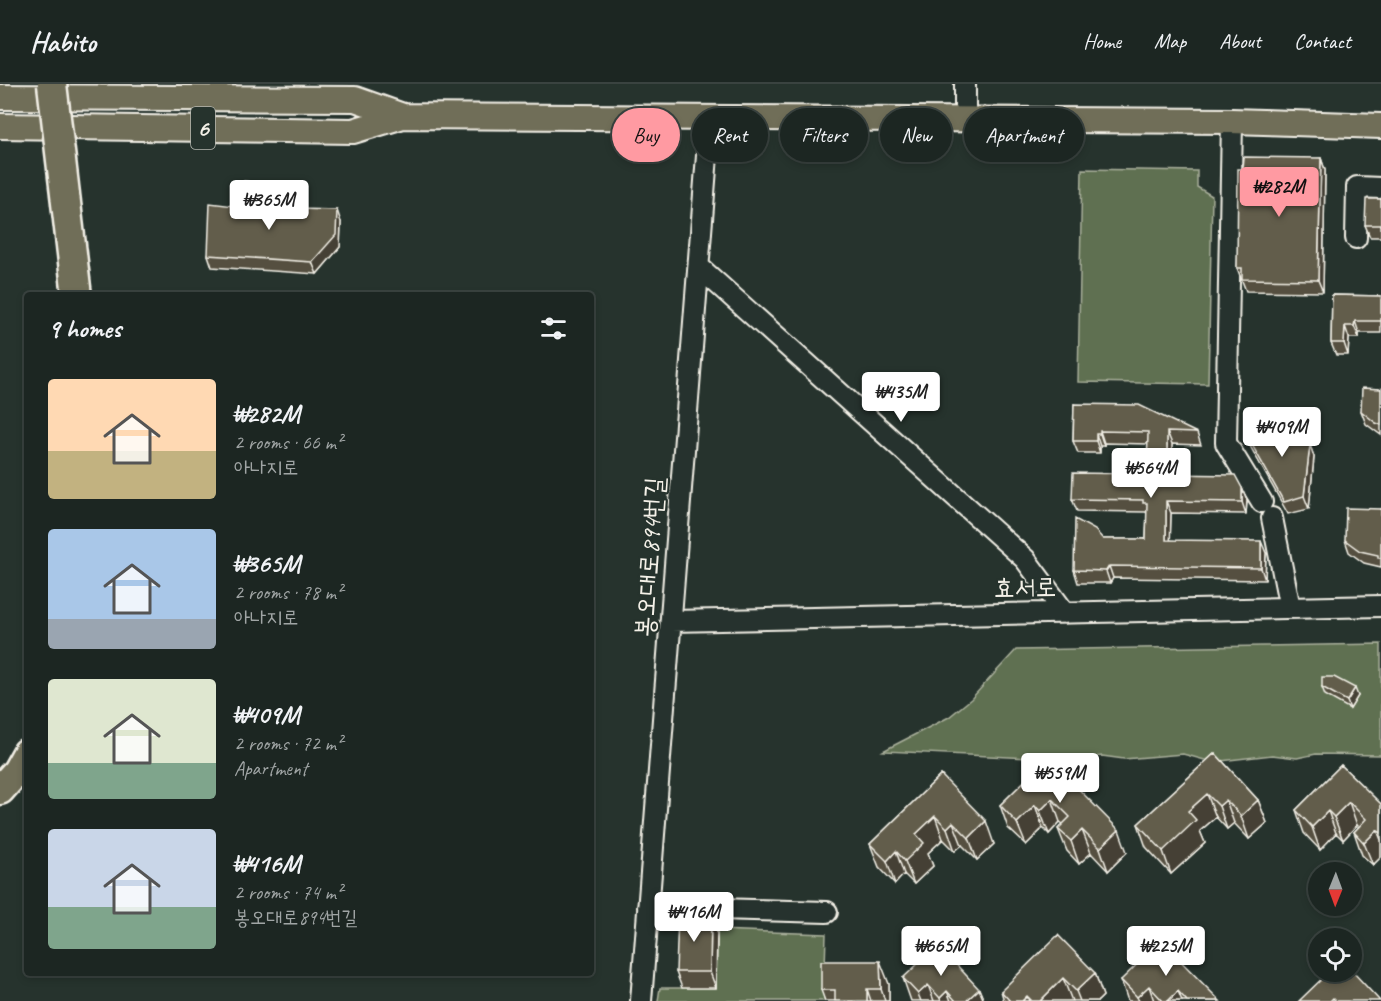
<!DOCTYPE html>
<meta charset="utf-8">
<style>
body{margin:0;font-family:Caveat,"Poor Story",sans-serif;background:#252e2a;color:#f1f3f6;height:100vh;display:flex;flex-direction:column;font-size:22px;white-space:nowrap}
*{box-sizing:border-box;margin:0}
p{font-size:20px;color:#a0a5a5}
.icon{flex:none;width:33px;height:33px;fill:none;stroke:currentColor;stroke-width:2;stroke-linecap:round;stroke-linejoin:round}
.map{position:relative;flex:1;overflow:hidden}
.sheet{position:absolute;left:24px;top:208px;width:570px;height:684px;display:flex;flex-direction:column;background:#1c2622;border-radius:6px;box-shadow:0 3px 9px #0003,0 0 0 2px #3a4340}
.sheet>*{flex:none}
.top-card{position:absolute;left:612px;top:24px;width:570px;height:54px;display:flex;gap:12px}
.needle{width:39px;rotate:181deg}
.tools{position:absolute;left:1308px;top:778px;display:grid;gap:12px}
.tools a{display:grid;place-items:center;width:54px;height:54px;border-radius:50%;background:#1c2622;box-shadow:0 3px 9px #0003,0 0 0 2px #3a4340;font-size:30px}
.price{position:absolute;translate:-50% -51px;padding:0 14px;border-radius:6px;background:#fff;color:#222;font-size:20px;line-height:39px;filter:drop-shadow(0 2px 3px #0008)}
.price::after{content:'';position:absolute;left:50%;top:36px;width:18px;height:14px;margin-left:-9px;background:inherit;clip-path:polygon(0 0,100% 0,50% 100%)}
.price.selected{background:#ff9aa2;color:#111}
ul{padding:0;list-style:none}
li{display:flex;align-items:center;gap:18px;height:150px;padding:0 24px}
li span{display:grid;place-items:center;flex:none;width:168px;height:120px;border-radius:6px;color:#555}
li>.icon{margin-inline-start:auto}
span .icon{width:72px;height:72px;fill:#fffc;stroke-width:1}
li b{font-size:26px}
h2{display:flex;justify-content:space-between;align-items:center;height:72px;padding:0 24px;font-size:26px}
.tag{padding:0 21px;border-radius:27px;background:#1c2622;box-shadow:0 3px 9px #0003,0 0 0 2px #3a4340;font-size:21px;line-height:54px}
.tag.selected{background:#ff9aa2;color:#111}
header{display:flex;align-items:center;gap:36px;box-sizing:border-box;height:84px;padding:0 30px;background:#1c2622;border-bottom:2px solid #3a4340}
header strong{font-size:28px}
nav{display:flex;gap:33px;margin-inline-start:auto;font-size:21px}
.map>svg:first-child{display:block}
.green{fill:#5f7051;stroke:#aab09c;stroke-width:1.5}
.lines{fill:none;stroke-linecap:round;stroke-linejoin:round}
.minor-casing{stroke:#f4f1e8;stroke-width:24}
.major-casing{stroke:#f4f1e8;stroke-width:28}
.highway-casing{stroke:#f4f1e8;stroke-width:33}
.minor{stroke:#26332d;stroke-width:20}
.major{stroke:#706e59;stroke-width:24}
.highway{stroke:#706e59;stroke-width:28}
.highway-bridge-casing{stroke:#f4f1e8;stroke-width:33;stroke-linecap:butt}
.highway-bridge{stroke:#706e59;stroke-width:28}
.wall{fill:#545040;stroke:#f4f1e8;stroke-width:1.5}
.shaded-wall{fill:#454134;stroke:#f4f1e8;stroke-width:1.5}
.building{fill:#625d4b;stroke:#f4f1e8;stroke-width:1.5}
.labels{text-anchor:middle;stroke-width:4.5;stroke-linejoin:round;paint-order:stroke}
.shield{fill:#26332d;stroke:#b6b8b0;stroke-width:1.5}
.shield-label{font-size:24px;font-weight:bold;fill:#f4f1e8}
.street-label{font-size:26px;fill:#f4f1e8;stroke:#26332d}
</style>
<header>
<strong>Habito</strong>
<nav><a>Home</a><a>Map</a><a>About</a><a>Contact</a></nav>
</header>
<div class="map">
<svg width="1381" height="917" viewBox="0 0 1381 917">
<rect width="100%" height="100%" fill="#26332d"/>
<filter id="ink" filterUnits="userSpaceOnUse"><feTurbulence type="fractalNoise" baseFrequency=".0167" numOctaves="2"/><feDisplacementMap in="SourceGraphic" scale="12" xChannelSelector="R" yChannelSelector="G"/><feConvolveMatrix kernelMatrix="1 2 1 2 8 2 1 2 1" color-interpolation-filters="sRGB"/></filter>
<g filter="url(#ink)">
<path class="green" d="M1082,85L1197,87V103L1212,112L1208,300L1078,298Z
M1381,560V671L1316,670L1297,674L1272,671L1212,678L1183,670L1124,675L1102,672L1070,676L883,667L949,633L971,615L1016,566Z
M717,846L826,850L824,917H658L660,904H716Z"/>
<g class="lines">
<g class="minor-casing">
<path id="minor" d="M965,34V0
M1232,37L1226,359L1262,418
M1356,154L1357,103L1381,104
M699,183L1025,475L1065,529
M1272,434L1290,524
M671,537L1381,522
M648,823L827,828
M641,917L710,33"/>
</g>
<g class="major-casing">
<path id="major" d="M0,13L355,15L403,32
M0,42L353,47L403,32L1232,37L1381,42"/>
</g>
<g class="highway-casing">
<path id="highway" d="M0,706L17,687L27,669"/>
</g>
<use href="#minor" class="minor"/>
<use href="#major" class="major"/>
<use href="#highway" class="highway"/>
<g class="highway-bridge-casing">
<path id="highway-bridge" d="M52,0L77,212"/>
</g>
<use href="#highway-bridge" class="highway-bridge"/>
</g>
<path class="wall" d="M1321,74L1325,86L1323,208L1246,207L1237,184L1243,85Z
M258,99L262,111L261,124L341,138L340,163L317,190L212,183L208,171L242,123Z
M1381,115V153H1370L1365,141Z
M1332,211L1381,212V249H1359V254H1349L1348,271H1336L1331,259Z
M1381,305V351L1366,340L1361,327Z
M1074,320L1197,349L1201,361L1172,360L1171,390L1242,404L1247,416L1246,430L1171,429L1170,456L1266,469L1265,496L1113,494L1110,499H1078L1074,486L1103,455H1146L1147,430L1146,428L1077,427L1072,415L1147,390L1148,360L1104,359V362H1100V369H1078L1073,357Z
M1246,350L1310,361L1314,373L1309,425L1288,430L1250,362Z
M1381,425V483L1364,479L1349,468L1345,456Z
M1322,603L1358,612L1350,625L1325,611Z
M1215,669L1258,716L1267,739L1249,755L1234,739L1227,745L1216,733L1200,747L1205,759L1171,790L1146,763L1138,740Z
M1048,674L1127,768L1108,787L1091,769L1079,780L1067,767L1058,745L1063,740L1060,738L1049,750L1043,744L1026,761L1008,744L1000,721Z
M1341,681L1381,720V773L1373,781L1362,771L1354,748L1359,743L1357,741L1343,756L1336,749L1320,766L1304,749L1296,726Z
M941,691L994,760L977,776L962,761L955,767L943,755L928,769L933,782L914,800L904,790L895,800L879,783L870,760Z
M711,830L717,846L716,904H682L676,888Z
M1095,889L1103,912L1098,917H1004L1001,907Z
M903,894L979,905L984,917H911Z
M1121,896L1220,917H1128Z
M889,900V917H825L821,906Z"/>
<path class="shaded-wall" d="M1321,74L1325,86L1323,208L1318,196Z
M258,99L262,111L259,136L255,124Z
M337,126L341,138L340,163L317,190L312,178Z
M1355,237L1359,249V254L1354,242Z
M1345,242L1349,254L1348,271L1344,259Z
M1100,347L1104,359V362L1100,350Z
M1167,348L1172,360L1171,402L1167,390Z
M1096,350L1100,362V369L1096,357Z
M1310,361L1314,373L1309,425L1304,412Z
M1242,404L1247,416L1246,430L1242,418Z
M1166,417L1171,429L1170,468L1166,456Z
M1261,457L1266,469L1265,496L1261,484Z
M1109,482L1113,494L1110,499L1106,487Z
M1355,604L1358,612L1350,625L1347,617Z
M1207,710L1216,733L1200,747L1205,759L1171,790L1163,767L1188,727Z
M1052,715L1060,738L1049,750L1040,727Z
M1226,716L1234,739L1227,745L1219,722Z
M1258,716L1267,739L1249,755L1241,732Z
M1349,718L1357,741L1343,756L1334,733Z
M1035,721L1043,744L1026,761L1017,739Z
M1328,727L1336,749L1320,766L1312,743Z
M935,732L943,755L928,769L933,782L914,800L905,777L916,750Z
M986,737L994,760L977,776L969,754Z
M953,738L962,761L955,767L947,744Z
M1082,746L1091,769L1079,780L1071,757Z
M1119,746L1127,768L1108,787L1100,764Z
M1377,746L1381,756V773L1373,781L1364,759Z
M896,767L904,790L895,800L887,777Z
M711,830L717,846L716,904L710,888Z
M880,877L889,900V917H885L881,905Z
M1095,889L1103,912L1098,917H1080L1076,907Z
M1063,894L1072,917H1040Z
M928,901L934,917H921L918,910Z
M1149,902L1154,917H1139L1137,913Z
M867,905L871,917H867Z
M979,905L984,917H966Z
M947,907L951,917H941L940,914Z
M1178,907L1182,917H1168Z
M1027,912L1029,917H1022Z"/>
<path class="building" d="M1244,73L1321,74L1318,196L1242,195V184H1237L1238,85H1243Z
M244,97L258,99L255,124L337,126L336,151L312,178L208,171L210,119L242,123Z
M1366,115H1381V141H1365Z
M1332,211L1381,212V237H1355L1354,242H1345L1344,259H1331Z
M1362,304L1381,305V341L1376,339L1361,327Z
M1074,320L1139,321L1197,349L1167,348V390L1235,391L1242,404V418L1166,417V456L1261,457V484L1109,482L1106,487L1074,486L1075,435L1095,446L1103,455H1146L1147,419H1143V416L1072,415L1073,389L1147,390L1148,348L1100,347V350H1096V357H1073Z
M1264,335L1310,361L1304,412L1284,418L1246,350Z
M1346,424L1381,425V474H1378V471L1360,467L1345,456Z
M1322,593H1334L1355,604L1347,617L1322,603Z
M1215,669L1258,716L1241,732L1226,716L1219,722L1207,710L1188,727L1196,736L1163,767L1138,740Z
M1048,674L1119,746L1100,764L1082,746L1071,757L1058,745L1070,733L1052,715L1040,727L1035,721L1017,739L1000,721Z
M1341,681L1381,720V749L1377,746L1364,759L1354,748L1366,735L1349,718L1334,733L1328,727L1312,743L1296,726Z
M941,691L986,737L969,754L953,738L947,744L935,732L916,750L924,759L905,777L896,767L887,777L870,760Z
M711,830L710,888H676L678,831Z
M1058,851L1095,889L1076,907L1063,894L1040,917H1032L1027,912L1022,917H1010L1001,907Z
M1161,857L1220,917H1187L1178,907L1168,917H1163L1149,902L1137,913L1121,896Z
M938,861L979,905L966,917H956L947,907L940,914L928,901L918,910L903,894Z
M821,877H880L881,905H867V917H835V906H821Z
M1352,887L1380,917H1336L1333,914L1330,917H1299L1329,888H1352Z"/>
</g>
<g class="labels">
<rect class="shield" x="191" y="23" width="24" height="42" rx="4.5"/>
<g class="shield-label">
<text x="203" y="52">6</text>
</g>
<g class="street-label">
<text transform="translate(649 473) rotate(-86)" y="9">봉오대로894번길</text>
<text transform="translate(1025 503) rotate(-1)" y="9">효서로</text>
</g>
</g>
</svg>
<div class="tools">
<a><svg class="needle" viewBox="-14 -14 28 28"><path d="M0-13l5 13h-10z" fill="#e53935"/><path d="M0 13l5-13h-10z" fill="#a0a5a5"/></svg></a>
<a><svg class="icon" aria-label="locate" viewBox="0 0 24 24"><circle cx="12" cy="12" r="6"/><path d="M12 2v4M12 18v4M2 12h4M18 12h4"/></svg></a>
</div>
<b class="price selected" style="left:1279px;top:134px">₩282M</b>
<b class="price" style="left:269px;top:147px">₩365M</b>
<b class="price" style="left:901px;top:339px">₩435M</b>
<b class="price" style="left:1282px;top:374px">₩409M</b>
<b class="price" style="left:1151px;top:415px">₩564M</b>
<b class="price" style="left:1060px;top:720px">₩559M</b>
<b class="price" style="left:694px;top:859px">₩416M</b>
<b class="price" style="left:941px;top:893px">₩665M</b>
<b class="price" style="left:1166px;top:893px">₩225M</b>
<div class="top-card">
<a class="tag selected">Buy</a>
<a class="tag">Rent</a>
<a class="tag">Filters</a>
<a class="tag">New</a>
<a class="tag">Apartment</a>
</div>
<section class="sheet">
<h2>9 homes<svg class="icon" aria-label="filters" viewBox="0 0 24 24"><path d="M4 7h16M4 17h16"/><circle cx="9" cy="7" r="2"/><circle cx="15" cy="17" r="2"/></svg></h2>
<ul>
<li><span style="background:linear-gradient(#ffd9b3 60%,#c2b280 0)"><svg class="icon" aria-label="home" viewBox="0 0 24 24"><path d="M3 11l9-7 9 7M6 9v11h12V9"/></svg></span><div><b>₩282M</b><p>2 rooms · 66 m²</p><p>아나지로</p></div></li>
<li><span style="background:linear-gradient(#a9c7e8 75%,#9aa5b1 0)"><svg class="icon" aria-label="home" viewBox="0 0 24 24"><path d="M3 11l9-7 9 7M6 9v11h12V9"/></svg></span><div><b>₩365M</b><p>2 rooms · 78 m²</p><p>아나지로</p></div></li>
<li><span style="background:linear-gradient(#dfe7d0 70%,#7fa58c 0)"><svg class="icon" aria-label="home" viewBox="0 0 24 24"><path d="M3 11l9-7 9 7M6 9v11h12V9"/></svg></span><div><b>₩409M</b><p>2 rooms · 72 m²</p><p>Apartment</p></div></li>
<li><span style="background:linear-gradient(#c9d6e8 65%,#7fa58c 0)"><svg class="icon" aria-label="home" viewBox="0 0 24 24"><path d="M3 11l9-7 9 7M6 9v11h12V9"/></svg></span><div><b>₩416M</b><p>2 rooms · 74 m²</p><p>봉오대로894번길</p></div></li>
</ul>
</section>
</div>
